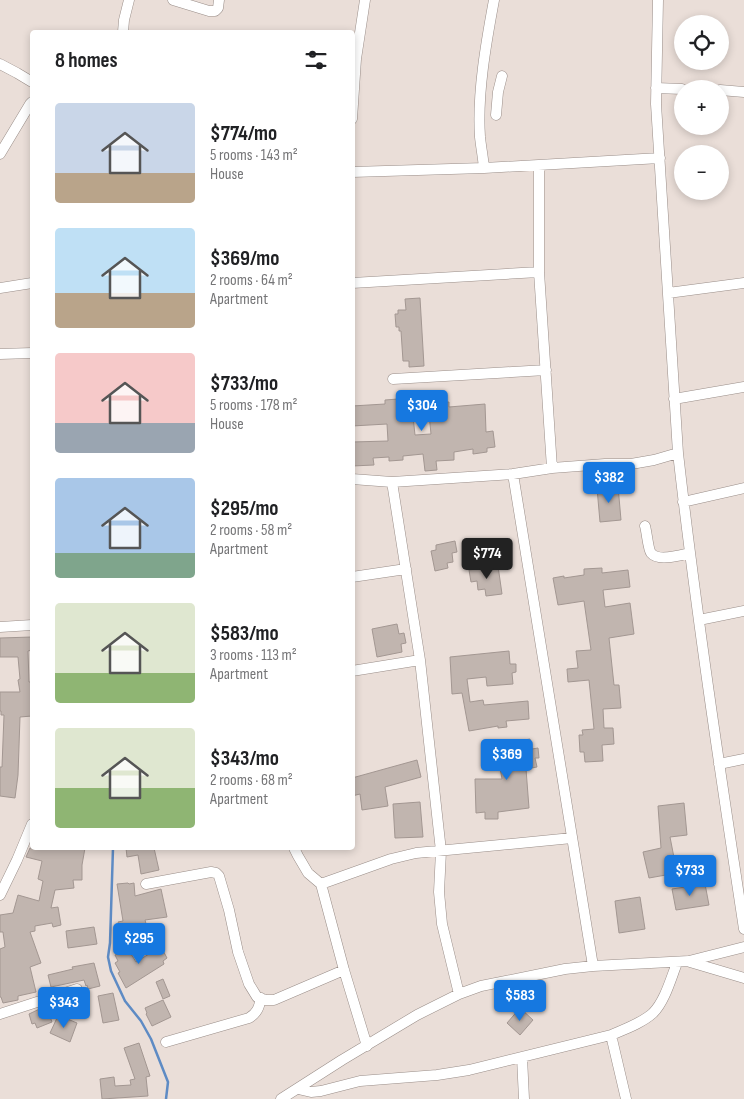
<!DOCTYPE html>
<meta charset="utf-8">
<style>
body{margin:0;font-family:"Sofia Sans Condensed",sans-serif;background:#f6f6f6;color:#202124;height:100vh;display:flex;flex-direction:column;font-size:19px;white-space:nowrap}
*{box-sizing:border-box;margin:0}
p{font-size:16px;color:#757577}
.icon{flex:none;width:28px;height:28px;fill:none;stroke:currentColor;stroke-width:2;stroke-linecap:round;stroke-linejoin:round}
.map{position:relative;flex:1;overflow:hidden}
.panel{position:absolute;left:30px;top:30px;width:325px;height:820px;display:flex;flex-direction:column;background:#fff;border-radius:5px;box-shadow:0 2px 8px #0003}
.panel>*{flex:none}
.fabs{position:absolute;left:674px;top:15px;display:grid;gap:10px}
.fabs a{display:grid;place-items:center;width:55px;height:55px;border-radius:50%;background:#fff;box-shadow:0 2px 8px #0003;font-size:25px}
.price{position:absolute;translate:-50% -42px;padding:0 11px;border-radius:5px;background:#1678e0;color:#fff;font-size:16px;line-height:32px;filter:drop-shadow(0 1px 2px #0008)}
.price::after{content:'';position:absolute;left:50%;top:30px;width:15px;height:11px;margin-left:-8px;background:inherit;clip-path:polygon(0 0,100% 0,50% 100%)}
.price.current{background:#222;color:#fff}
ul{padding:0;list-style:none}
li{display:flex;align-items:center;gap:15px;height:125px;padding:0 25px}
li span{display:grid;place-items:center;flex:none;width:140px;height:100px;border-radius:5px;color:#555}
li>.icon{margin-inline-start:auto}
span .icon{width:60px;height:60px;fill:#fffc;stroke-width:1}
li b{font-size:21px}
h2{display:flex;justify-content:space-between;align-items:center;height:60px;padding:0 25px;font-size:21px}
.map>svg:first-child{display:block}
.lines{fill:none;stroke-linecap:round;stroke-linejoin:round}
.stream{stroke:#5e8bc4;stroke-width:2.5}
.building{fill:#c1b5af;stroke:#a39792}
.minor-casing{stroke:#998d88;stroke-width:11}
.minor{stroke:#fff;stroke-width:10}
</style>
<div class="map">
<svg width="744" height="1099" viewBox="0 0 744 1099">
<rect width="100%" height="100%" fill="#eaded8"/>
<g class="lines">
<path class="stream" d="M113,848L110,943L108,957L111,971L125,1001L141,1021L151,1039L168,1082L166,1099"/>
</g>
<path class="building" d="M420,298L424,366L409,367V361H403L401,331H399V327H396L395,314H398V310H406L405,299Z
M411,398L415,435L431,434L428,404L449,402V407L485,404L486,432L493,431L495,447L487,448V452L473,454V449L454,452V460L436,461L437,470L425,471L423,454L403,456V460L389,461V457L373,458L374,465L352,466V442L388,441L387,424L352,426V406L385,404V400Z
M618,486L621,520L600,522L597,488Z
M455,541L457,552L452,553L453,562L447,563L448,568L435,571L431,551L436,550V545Z
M498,566L502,594L486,596L485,589L478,590L477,581L471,582L469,570Z
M602,568V573L628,570L630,587L603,590L605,607L630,603L634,634L609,638L614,685H619L621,708L603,709L604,728H613L614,744L602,745L603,761L585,762L584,752H580L579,735H583L582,730L594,729L589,680L568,682L567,669L578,668L576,651L591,650L584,601L558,605L553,578L564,576V578L584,575V569Z
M397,624L399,634L404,633L406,643L401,644L402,652L377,657L372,629Z
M32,637V650L28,651L29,682H32V716L20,717L18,775L15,798L0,796V767H2L4,715H1V711H0V692H20L18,680L20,679L18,657H0V638Z
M509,651L510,664H516V672L512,673L513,684L487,686L486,677L467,679L470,702L483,700L484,705L528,701L529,719L506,721L507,727L498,728V726L469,731L462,693L452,694L450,657Z
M530,739L532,749L538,748L539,758H535L537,767L526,769L529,808L498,812V819H485V812L476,813L475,779H502L496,745Z
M417,760L421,777L385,787L388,806L362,810L360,794L352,796V778Z
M420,802L423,837L395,838L393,804Z
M684,803L687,835L670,837L677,873L649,878L643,852L661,848L658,806Z
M30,848H85L82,865V880H73L74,888L55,890L51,908L58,907L61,925L53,927L52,923L35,926V931L30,932L41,963L30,967L36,992L18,996V1000L3,1003L1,997H0V949L5,947L3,932H0V915L13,913L18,895L39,901L43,881L38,879L42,861L26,857Z
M126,848H154L159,870L141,874L138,855L127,857Z
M128,883L129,884L134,883L135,896L161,889L167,917L145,920L148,931L122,937L118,922L123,921L117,884Z
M705,884L709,905L676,910L672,889Z
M640,897L645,929L619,933L615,901Z
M94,927L97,944L68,948L66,931Z
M160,945L167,958L163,961L164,964L126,988L118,973L120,972L115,963L118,961L115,955L128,949L136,962L149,954L148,953Z
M94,963L100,986L88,989L87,985L86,986L84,980L51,987L48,975L73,969L72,967Z
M163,979L170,996L163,999L156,982Z
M113,993L119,1020L103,1023L98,996Z
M163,1000L171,1017L152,1026L146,1014L147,1013L145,1008Z
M46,1006L52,1022L37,1028L35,1023L32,1024L29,1014Z
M520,1008L533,1020L520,1035L507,1023Z
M57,1018L64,1021L65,1018L77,1023L70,1042L50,1033Z
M139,1043L150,1076L146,1077L148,1096L102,1099L100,1079L114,1077L115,1086L131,1085L130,1080L135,1079L124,1048Z"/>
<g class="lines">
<g class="minor-casing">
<path id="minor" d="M173,0L209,11H215L218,8L219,0
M658,0L656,104L678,453C696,612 720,771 744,929
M123,32L124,20L129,0
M0,64L17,73L32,82
M656,88L682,89
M720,90L744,92
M496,115L498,92L502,76
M352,119L356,59L365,0
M0,154L30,104L32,102
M539,165V272L552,468
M484,168C483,157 481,147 480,137C477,94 486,43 494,0
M352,172L484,168L660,158
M352,283L539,272
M0,288L32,283
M668,293L744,283
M0,354L32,353
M393,379L546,370
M674,399L744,387
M513,474L593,966
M352,479L392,482L513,474L552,468L605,464H631L654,460L678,453
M392,482L420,660L441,851L439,892L442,924L459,994
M683,502L744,488
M645,526C647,533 648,549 651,553C658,562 681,555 690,553
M352,577L406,569
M699,620L744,611
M0,627L32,625
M352,671L420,660
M719,764L744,759
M294,848L298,856L308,873L321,884L344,970L367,1046
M146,884L211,872L216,873L219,876L229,910L238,952L249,984L257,997L266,1000H274L344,970
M321,884L391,859L416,853L572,838
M0,895L17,860L32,824
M690,962L744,978
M0,1014L77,989
M611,1035L626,1099
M166,1042L249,1018C257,1013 259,1008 261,998
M522,1057L524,1099
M298,1089L311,1092L321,1091L360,1081L437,1075L469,1070L611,1035C625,1029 642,1023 653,1013C665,1001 671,978 677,963
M281,1099L342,1060L417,1015L459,994L481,986L565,969L593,966L689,961L744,947"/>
</g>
<use href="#minor" class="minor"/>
</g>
</svg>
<div class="fabs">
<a><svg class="icon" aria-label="locate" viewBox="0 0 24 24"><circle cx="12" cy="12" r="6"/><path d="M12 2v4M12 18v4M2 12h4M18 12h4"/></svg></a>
<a>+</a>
<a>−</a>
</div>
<b class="price" style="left:422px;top:432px">$304</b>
<b class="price" style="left:609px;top:504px">$382</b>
<b class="price current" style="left:487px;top:580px">$774</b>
<b class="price" style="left:507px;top:781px">$369</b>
<b class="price" style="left:690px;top:897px">$733</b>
<b class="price" style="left:139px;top:965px">$295</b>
<b class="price" style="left:520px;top:1022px">$583</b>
<b class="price" style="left:64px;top:1029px">$343</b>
<section class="panel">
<h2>8 homes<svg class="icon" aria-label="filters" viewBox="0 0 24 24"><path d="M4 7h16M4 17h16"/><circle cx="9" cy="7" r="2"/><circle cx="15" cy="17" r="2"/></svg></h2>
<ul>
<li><span style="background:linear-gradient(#c9d6e8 70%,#b9a48a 0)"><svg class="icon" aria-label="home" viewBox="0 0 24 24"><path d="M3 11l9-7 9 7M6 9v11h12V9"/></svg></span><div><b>$774/mo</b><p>5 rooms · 143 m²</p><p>House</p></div></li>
<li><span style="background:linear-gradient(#bfe0f5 65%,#b9a48a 0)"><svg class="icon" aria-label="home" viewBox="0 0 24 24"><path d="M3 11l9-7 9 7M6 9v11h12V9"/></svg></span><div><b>$369/mo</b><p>2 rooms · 64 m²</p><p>Apartment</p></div></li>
<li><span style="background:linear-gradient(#f6c9c9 70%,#9aa5b1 0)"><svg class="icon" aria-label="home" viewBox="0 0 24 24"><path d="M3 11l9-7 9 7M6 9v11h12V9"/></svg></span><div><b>$733/mo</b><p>5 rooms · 178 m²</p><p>House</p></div></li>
<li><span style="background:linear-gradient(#a9c7e8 75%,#7fa58c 0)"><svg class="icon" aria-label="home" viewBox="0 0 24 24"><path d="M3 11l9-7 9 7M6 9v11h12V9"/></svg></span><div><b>$295/mo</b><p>2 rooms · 58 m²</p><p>Apartment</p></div></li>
<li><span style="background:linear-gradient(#dfe7d0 70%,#8fb573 0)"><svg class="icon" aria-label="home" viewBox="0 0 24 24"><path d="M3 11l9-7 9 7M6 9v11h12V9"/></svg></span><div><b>$583/mo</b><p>3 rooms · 113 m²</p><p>Apartment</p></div></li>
<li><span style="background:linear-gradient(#dfe7d0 60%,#8fb573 0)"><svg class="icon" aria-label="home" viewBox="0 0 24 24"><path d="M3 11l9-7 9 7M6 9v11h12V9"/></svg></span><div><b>$343/mo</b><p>2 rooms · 68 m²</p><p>Apartment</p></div></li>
</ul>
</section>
</div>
